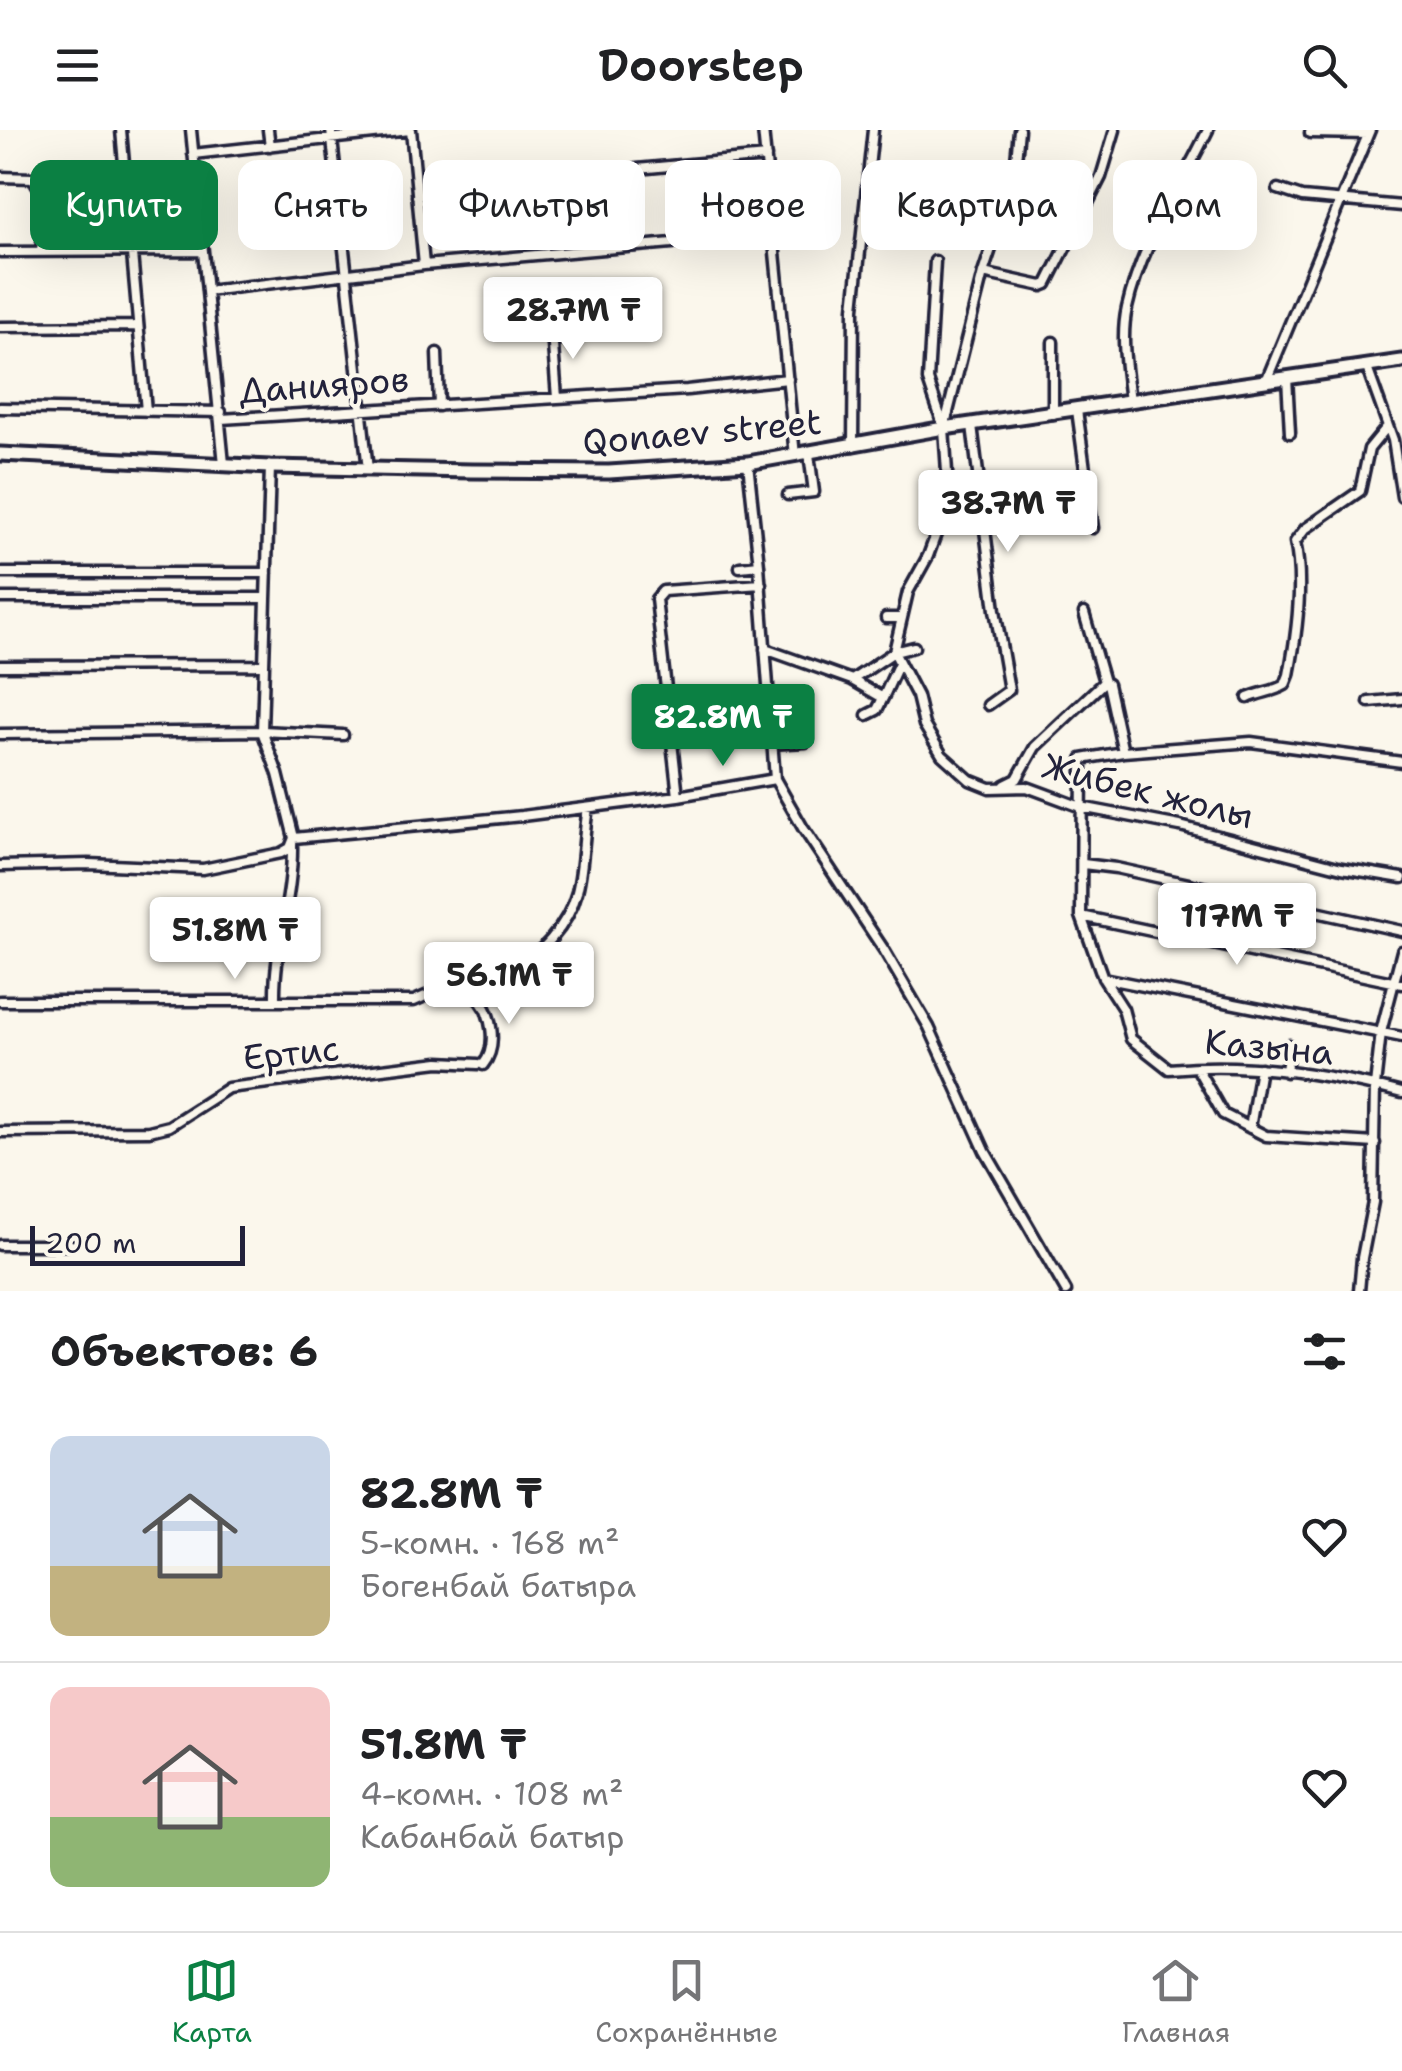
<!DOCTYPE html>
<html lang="ru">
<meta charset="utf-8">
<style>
body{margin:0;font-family:"Shantell Sans",sans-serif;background:#f2f2f2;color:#202124;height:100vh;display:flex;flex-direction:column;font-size:38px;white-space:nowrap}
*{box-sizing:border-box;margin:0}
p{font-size:32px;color:#757577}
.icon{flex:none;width:55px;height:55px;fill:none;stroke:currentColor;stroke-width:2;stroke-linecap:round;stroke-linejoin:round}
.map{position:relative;height:1161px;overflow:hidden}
.details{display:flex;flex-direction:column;background:#fff;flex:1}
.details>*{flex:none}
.hud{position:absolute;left:30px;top:30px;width:1342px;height:90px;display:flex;gap:20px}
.scale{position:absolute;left:30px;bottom:25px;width:215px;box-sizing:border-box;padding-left:10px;border:5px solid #22223b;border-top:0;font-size:28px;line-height:35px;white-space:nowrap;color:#22223b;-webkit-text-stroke:8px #fbf7ec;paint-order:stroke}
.price{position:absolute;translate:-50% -85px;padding:0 22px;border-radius:10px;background:#fff;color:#222;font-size:32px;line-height:65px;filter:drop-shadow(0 2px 5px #0008)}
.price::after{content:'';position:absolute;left:50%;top:60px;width:30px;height:22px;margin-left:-15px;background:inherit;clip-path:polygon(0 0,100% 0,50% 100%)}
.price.selected{background:#0b8043;color:#fff}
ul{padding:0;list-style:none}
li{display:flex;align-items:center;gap:30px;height:250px;padding:0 50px}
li+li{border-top:2px solid #e0e0e0}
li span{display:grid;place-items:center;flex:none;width:280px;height:200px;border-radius:20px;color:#555}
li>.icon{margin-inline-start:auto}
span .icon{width:120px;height:120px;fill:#fffc;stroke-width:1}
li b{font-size:42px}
h2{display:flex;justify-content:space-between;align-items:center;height:120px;padding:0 50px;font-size:42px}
.chip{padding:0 35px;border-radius:20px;background:#fff;box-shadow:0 10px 40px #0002;font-size:35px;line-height:90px}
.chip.selected{background:#0b8043;color:#fff}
header{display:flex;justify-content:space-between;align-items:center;height:130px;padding:0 50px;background:#fff;font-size:45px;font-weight:600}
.menu{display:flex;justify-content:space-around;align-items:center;height:140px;border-top:2px solid #e0e0e0;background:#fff;font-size:28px;color:#757577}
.menu a{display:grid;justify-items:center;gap:5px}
.menu .selected{color:#0b8043}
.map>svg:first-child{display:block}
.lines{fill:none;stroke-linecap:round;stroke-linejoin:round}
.street-casing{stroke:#22223b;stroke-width:15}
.secondary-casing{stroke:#22223b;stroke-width:19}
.street{stroke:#fbf7ec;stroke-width:8}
.secondary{stroke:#fbf7ec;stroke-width:11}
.labels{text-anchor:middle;stroke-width:8;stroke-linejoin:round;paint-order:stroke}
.street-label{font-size:35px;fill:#22223b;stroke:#fbf7ec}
</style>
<header><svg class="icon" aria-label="menu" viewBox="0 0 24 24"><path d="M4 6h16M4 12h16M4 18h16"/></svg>Doorstep<svg class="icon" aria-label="search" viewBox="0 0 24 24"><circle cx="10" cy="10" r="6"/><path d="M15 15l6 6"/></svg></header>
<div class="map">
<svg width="1402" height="1161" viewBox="0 0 1402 1161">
<rect width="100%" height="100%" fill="#fbf7ec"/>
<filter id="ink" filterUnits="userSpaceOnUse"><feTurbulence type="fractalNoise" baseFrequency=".01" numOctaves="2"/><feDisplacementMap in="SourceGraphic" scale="20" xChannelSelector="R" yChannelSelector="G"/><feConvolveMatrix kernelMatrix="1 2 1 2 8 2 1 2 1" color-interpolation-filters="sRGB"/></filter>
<g filter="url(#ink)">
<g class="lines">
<g class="street-casing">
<path id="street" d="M121,0L146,281
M191,0L224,334
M268,0L270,16
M331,0L368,340
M411,0L424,135
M763,0L795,326
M1310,3L1368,4
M193,24L410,0
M0,47L33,48L46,70L41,122
M33,48L126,47
M1278,59L1302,67L1402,76
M417,66L594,43L766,27
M0,122L203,121
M983,143L1042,156L1047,154L1101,47L1115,0
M207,161L424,135L774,104
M0,197L137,196
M437,223L439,276
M1366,235L1393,310L1402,367
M1287,247L1290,303
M1266,251L1370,0
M557,268L552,202L556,196L583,192
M1130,272C1127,242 1120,209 1127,178C1141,115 1180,58 1208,0
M0,278L221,282
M1077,280L1093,398
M1053,284V212
M221,289L687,260L788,249
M972,295L995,480L1009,560L988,575
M944,298L983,143L1014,50L1019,0
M853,316L854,178L873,0
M748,333L759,435L775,649L803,698L884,820L929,897L985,1021L1066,1161
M270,337L262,601L278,644L294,708
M788,365L814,362L809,324
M740,437L759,435
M0,443H267
M0,468H266
M1084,483L1104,552L1108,554L1123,622
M886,488H901
M914,517L894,522L917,566L924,595L942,625L970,650L990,658L1027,657L1081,677L1180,696L1342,738L1402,748
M765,519L852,550L894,522L908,462L928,426L943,385L948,357L944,298L928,250L935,131
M0,536L263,535
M852,550L883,568L899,533
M1248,568C1261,562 1273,562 1285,555L1289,545C1297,504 1304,453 1295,412L1305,399L1360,361L1369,319L1387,297
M1369,572L1402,569
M867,585L877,580L883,568
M0,604L262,601L343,605
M770,614L806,612
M1402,632L1251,612L1123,622L1082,629L1081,786L1103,848L1123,879L1131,909L1169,939C1245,932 1327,943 1402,963
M1005,655L1017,649L1035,617L1104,552
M678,666L656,469L663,461L761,454
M294,708L522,686L678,666L775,649
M1083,734L1116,738L1402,801
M0,736L89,734L203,739L281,723L290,718L294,708
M1081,786L1402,854
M1103,848L1402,907
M474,865C493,880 498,917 483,935
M275,869C274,817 293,767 292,715
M0,871H414L430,864L470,863
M483,872C517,838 564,812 577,762C584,735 583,706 588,678
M1197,938L1223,984L1266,1006L1375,1013
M1286,942L1289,915
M1250,998L1260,938
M0,1002L149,1001L169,996L228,958L439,932L478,934
M0,1115H71
M1359,1161L1362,1128L1373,1072L1375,956L1381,902L1402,821"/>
</g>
<g class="secondary-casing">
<path id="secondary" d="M0,324L270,337L472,341L609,342L748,333L944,298L1402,231"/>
</g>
<use href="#street" class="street"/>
<use href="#secondary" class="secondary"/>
</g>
</g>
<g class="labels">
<g class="street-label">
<text transform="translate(324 255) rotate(-4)" y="12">Данияров</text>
<text transform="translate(702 302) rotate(-5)" y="12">Qonaev street</text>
<text transform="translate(1148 661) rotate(14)" y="12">Жибек жолы</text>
<text transform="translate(1269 917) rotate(5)" y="12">Казына</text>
<text transform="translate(291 923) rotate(-6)" y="12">Ертис</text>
</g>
</g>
</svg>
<div class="scale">200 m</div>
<b class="price" style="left:573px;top:232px">28.7M ₸</b>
<b class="price" style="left:1008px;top:425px">38.7M ₸</b>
<b class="price selected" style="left:723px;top:639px">82.8M ₸</b>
<b class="price" style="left:1237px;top:838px">117M ₸</b>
<b class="price" style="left:235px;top:852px">51.8M ₸</b>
<b class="price" style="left:509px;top:897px">56.1M ₸</b>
<div class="hud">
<a class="chip selected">Купить</a>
<a class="chip">Снять</a>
<a class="chip">Фильтры</a>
<a class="chip">Новое</a>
<a class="chip">Квартира</a>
<a class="chip">Дом</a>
</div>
</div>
<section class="details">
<h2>Объектов: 6<svg class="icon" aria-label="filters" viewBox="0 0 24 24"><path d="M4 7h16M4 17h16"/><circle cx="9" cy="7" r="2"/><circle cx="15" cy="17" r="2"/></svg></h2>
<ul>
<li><span style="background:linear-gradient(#c9d6e8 65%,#c2b280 0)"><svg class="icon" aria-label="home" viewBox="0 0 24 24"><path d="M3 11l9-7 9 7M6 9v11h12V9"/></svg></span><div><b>82.8M ₸</b><p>5-комн. · 168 m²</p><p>Богенбай батыра</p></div><svg class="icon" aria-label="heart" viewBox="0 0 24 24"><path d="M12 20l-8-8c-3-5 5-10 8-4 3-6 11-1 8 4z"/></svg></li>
<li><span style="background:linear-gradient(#f6c9c9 65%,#8fb573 0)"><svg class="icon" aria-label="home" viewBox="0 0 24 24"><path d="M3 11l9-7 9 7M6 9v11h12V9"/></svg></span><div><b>51.8M ₸</b><p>4-комн. · 108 m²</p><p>Кабанбай батыр</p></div><svg class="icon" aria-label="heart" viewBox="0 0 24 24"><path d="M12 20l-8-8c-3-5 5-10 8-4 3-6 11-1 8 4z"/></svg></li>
</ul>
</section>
<nav class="menu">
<a class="selected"><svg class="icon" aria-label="map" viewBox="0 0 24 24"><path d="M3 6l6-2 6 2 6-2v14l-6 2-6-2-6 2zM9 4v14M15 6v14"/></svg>Карта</a>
<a><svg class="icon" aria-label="saved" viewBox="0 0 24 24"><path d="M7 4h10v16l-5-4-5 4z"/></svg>Сохранённые</a>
<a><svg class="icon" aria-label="home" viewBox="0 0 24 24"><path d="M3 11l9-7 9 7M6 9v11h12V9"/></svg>Главная</a>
</nav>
